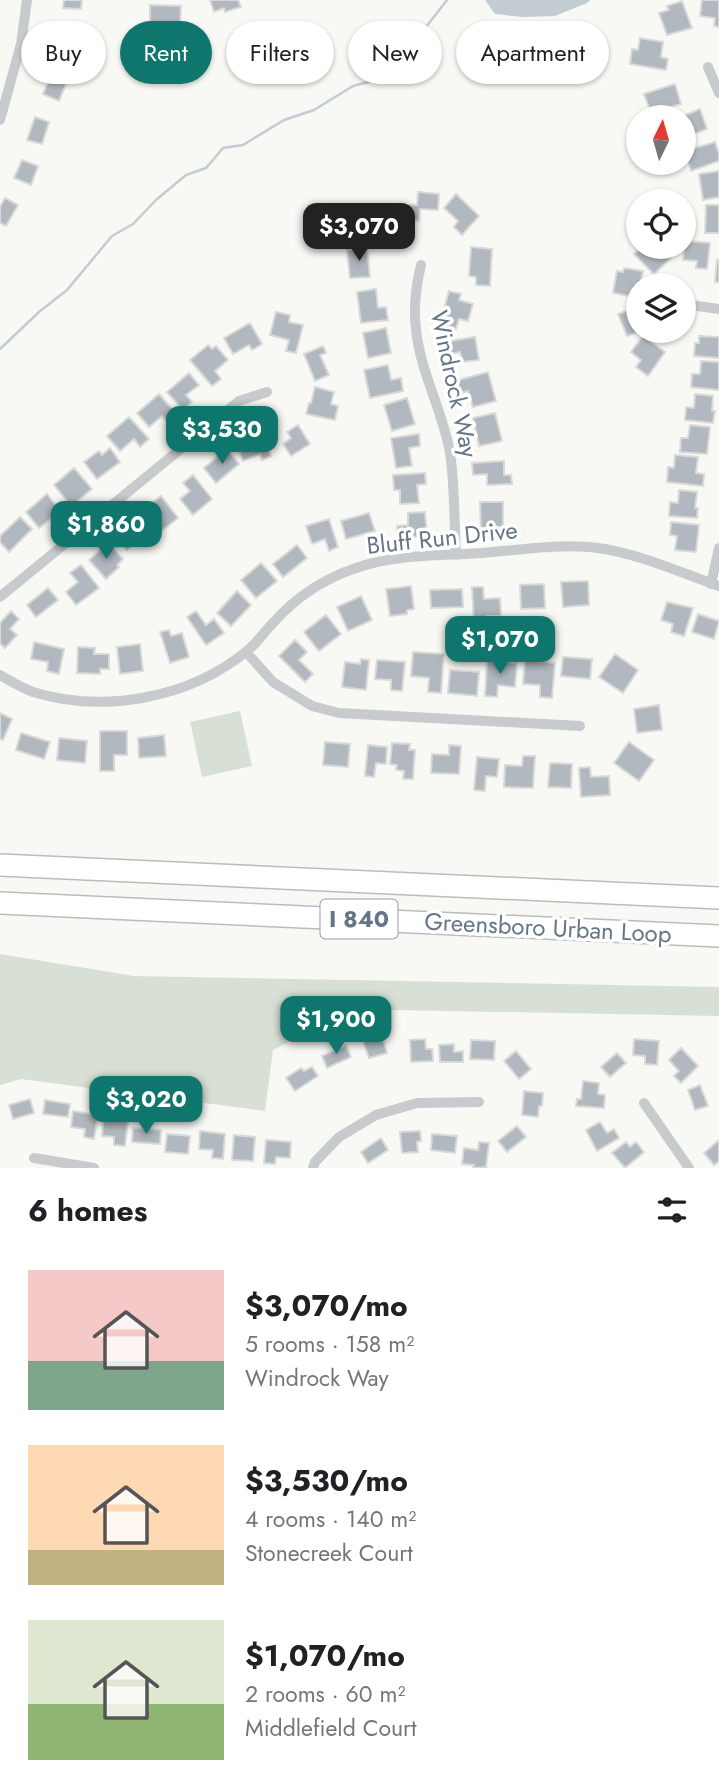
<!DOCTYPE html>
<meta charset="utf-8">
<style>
body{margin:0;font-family:Jost,sans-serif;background:#f2f2f2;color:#202124;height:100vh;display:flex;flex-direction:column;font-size:26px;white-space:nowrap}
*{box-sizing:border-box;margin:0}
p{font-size:23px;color:#757577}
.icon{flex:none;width:38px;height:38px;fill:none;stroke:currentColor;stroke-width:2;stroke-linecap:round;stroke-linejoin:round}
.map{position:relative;height:1168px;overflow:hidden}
.drawer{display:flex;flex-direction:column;background:#fff;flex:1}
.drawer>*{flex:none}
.hud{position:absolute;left:21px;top:21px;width:677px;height:63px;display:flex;gap:14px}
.needle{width:46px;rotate:5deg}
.tools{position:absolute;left:626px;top:105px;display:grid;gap:14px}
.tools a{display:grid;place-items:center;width:70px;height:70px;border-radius:50%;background:#fff;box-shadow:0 2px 5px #0004;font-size:35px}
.price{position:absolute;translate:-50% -60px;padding:0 16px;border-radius:14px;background:#0f766e;color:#fff;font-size:23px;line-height:46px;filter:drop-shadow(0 2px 4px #0008)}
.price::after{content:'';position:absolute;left:50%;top:42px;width:21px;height:16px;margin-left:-10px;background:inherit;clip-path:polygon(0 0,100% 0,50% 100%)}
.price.current{background:#222;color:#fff}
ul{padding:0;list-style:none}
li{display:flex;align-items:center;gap:21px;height:175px;padding:0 28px}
li span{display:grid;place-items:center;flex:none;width:196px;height:140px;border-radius:0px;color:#555}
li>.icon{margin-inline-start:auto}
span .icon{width:84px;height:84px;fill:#fffc;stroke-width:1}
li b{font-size:30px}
h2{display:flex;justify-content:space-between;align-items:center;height:84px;padding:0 28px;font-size:30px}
.pill{padding:0 24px;border-radius:32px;background:#fff;box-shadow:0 2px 5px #0004;font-size:24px;line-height:63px}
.pill.current{background:#0f766e;color:#fff}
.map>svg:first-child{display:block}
.green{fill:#d8e0d5}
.water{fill:#c2ccd2}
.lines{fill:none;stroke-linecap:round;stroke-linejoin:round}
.stream{stroke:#c2ccd2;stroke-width:2.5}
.building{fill:#b2b8bf;stroke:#d9d9d7;stroke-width:2}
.highway-casing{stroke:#b9bcc0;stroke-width:24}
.street{stroke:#c7cbce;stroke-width:10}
.highway{stroke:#fff;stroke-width:21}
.labels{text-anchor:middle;stroke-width:7;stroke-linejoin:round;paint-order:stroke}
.shield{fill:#fff;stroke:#939eab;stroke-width:2}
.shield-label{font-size:23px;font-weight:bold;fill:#657587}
.street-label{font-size:24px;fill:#657587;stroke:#fff}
</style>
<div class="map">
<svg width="719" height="1168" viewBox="0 0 719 1168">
<rect width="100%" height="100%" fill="#f8f8f5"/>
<path class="green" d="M240,711L252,766L202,777L190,722Z
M0,954L134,976L719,987V1016L393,1010L342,1015L273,1050L265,1111L21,1079L0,1085Z"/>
<path class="water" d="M485,0H590L587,3L555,16L523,17L495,14Z"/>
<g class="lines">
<path class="stream" d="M0,349L39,312L67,290L112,236L133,224L156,200L186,175L206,168L223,148L243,145L284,120L314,110L353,86L387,77L447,0"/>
</g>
<path class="building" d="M64,0H82L81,9L63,8Z
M210,0H238L241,7L225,12L224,8L214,12Z
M702,0H719V27L714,26L715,18L700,16Z
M682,1L692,28L667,35L659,13L669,10L667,6Z
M150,5L181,6L180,26H164V34L155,33V27L150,26Z
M58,29L75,32L73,55L54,51Z
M640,38L663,42L661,57L668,59L666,70L630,64L632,49L638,50Z
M50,77L66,84L59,101L43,94Z
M675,84L681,104L651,113L644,94Z
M700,109L707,129L684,138V117H680Z
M35,117L49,122L42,144L27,140Z
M715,142L719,154V161L691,171L685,151Z
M22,160L38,166L31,185L14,178Z
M719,171V197L703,200L699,174Z
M418,192L439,194L438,210L420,209L419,221L408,220L409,205H417Z
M456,194L479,216L462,235L454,227L458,221L444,208Z
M5,198L18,205L6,226L0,223V207Z
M378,204L392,216L373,239L359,227Z
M706,205H719V233H705Z
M685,241L710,243L707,269L696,268L697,261L683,260Z
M471,247L492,249L490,286L476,285V277L469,276Z
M642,247H647L649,249L652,247H664L673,256L654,274L634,254Z
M367,248L370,277L350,278L347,250Z
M717,260L719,261V282H715Z
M624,268L643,271L640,285H639V298L613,293L617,271L623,272Z
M376,289L378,308L386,307L388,320L361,323L357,292Z
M449,291L461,294L459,300L473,304L468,321L459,319L456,329L440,324Z
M637,307L639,312V331H641L627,336L618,314Z
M276,312L290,315L289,322L303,325L296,353L286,351L289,340L270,335Z
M250,323L262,344L252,350L249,345L233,354L224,338Z
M386,328L391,353L368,358L363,333Z
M643,336L665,352L648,376L636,367L641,360L631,352Z
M699,336L719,337V358L694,356L695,343H699Z
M475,337L479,360L462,362L460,352L446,355L444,342Z
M208,345L212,349L216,346L228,360L215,371L221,379L212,386L190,360Z
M323,346L326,353L320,355L329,375L315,381L304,354Z
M701,361L719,362V390L691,387L692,374H700Z
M388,365L391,380L401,378L403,391L370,398L364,370Z
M488,372L496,401L473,407L468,391L458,394L455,381Z
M189,373L199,385L186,395L192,402L183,410L167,392Z
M315,387L334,392L331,404L338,406L335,420L306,414L309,403H311Z
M159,394L177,415L168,423L162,416L149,427L137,413Z
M695,394L713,396L712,411H715L713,423L685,420L686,407L694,408Z
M407,398L415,424L392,431L384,405Z
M495,413L502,441L479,446L473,418Z
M129,417L149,439L140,447L134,439L120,451L107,436Z
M298,425L310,444L291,456L283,444L291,438L287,432Z
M690,425L710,427L707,454L680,452L681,438H688Z
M262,434L271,456L262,460L260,454L243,461L237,444Z
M419,434L420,446L409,448L412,466L396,468L391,438Z
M110,448L120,462L97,479L84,462L99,451L102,455Z
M227,449L239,464L216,483L204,468Z
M675,455L698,457L696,473L704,474L703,486L667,482L668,467L674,468Z
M504,461V475H511L512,484L487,485V474L473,475L472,463Z
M74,468L92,489L71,506L54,485Z
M425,473L426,484L417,485L419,503L400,504V490H394L393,475Z
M193,475L212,499L193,515L180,499L190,491L183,483Z
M679,490L697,492L695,508H698L697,518L669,516L670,502L678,503Z
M47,494L60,511L39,528L26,512Z
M161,496L178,518L160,532L143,510Z
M480,502H503V531L481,532Z
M425,512L427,536L398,538L397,526L408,525V513Z
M369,513L375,531L346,539L341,521Z
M20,517L32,529L9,552L0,542V536Z
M138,518L149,532L127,550L116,537Z
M329,519L338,547L329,551L325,539L312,544L306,526Z
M671,522L699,525L696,552L675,550L677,536L670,535Z
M108,543L123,559L117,565L119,567L106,579L89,560Z
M297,545L307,558L283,577L273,564Z
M261,563L277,581L256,598L241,580Z
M81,565L99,588L76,605L66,592L78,582L70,573Z
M588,581L589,605L563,607L561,582Z
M544,584L545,608L521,609L520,585Z
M411,586L414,609L407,610V614L390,616L386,589Z
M472,587H483L484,599L500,598L501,616H487V624H474Z
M48,588L58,600L36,617L27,605Z
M462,589L463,607L431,608L430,590Z
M237,591L251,605L231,626L217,613Z
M361,596L372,620L348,631L337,607Z
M667,602L693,608L684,636L671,632L673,624L661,620Z
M11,611L19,619L10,629L17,635L5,648L0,643V623Z
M196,611L206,625L214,619L224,633L206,645L187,617Z
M698,614L719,621L714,639L692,632Z
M326,615L341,634L319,651L304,632Z
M169,630L171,636L182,633L189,657L170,663L160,632Z
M295,640L307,652L299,660L313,674L305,682L279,656Z
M34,642L64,649L59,674L47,671L48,662L31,659Z
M140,644L143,671L120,674L117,647Z
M78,647L95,648L94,654H109V669H100V674L77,673Z
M413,652L444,654L441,693L428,692L429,678L411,676Z
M615,654L638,670L623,693L599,677Z
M563,657L592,659L590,679L561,676Z
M361,659L369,660L366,690L342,687L345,662L360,664Z
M377,660L405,662L402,691L391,690V680L375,679Z
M487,660L517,663L515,687L498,685L497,697L485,696Z
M525,660L555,663L552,698L540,697V685L523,684Z
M450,670L479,672L477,696L448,693Z
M659,705L662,730L637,733L634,709Z
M0,713L12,719L3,740L0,739Z
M100,731H127V755H114V771H100Z
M21,733L50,742L44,759L16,750Z
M164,735L166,756L139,758L138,738Z
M59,738L87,741L85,763L57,760Z
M325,742L350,744L348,767L323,765Z
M629,742L654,760L639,781L614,763Z
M392,743L410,744L409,750H415L413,779H403L404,771L396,770L397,765L390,764Z
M368,745L387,747L386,764L376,763L374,777L365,776Z
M449,745L461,746L459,774L431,773L432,754L449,755Z
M523,756H535L533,788L504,787L505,765L522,766Z
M477,757L499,759L497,777L486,776L485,791L474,790Z
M550,763L572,764L571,788L548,787Z
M590,767L591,777L609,776L610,795L581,797L579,768Z
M382,1035L387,1053L369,1058L363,1041Z
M425,1039L426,1049H432L433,1061L411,1062L410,1040Z
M634,1039L659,1041L657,1065L645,1064V1056L633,1055Z
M471,1040L495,1041L494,1060L470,1059Z
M454,1044V1052L463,1051V1062H440L439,1045Z
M346,1045L351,1057L327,1068L322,1056Z
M681,1048L698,1066L681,1083L674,1076L679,1071L669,1060Z
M516,1051L531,1069L519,1079L504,1061Z
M617,1053L626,1063L610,1077L601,1067Z
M312,1067L318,1076L295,1091L286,1078L301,1068L304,1071Z
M583,1081L599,1083L598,1094L605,1095L604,1108L576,1106L577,1099H581Z
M700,1085L708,1106L695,1110L688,1090Z
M524,1091L543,1093L542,1106H539L538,1117L522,1115Z
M30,1099L34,1113L13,1119L9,1105Z
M45,1100L70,1104L68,1117L43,1114Z
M73,1111L98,1115L94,1139L84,1137L85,1129L71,1127Z
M104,1117L128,1120L125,1146L114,1145V1137L102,1136Z
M600,1122L607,1133L614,1129L619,1138L597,1151L586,1130Z
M517,1126L526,1137L507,1152L498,1141Z
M133,1128L161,1130L160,1144L132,1142Z
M200,1131L225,1134L223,1159L212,1158L213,1150L199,1149Z
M420,1131L421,1141L417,1142L418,1152L402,1153L400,1132Z
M167,1134L190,1136L188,1154L165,1152Z
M432,1134L457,1136L455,1153L431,1150Z
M234,1135L255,1137L253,1161L232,1160Z
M381,1138L388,1150L368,1163L361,1152Z
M266,1140L291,1142L290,1158L276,1157L275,1164L264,1163Z
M719,1140V1161L714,1165L704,1153Z
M479,1142L489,1143L486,1167L473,1168L474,1165L462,1164L464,1148L478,1150Z
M626,1142L630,1147L636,1142L644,1152L625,1168L612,1153Z"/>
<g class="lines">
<g class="highway-casing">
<path id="highway" d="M0,865L719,898
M0,903L719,936"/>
</g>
<path class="street" d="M708,67L719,93
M0,120L21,44L27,0
M421,265C416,286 413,307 416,329C420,372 443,411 450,453C455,485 454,522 456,555
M684,304L719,309
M711,584L719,548
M0,597L239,401L267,392
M246,652L273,682L312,706L339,713L580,726
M0,675C10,681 22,688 33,692C104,714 191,698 248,650C258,642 264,632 273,623C296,597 323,579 356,568C396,554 440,556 482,553C519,550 562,543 598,548C640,554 679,572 719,586
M644,1103L689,1168
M34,1158L94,1168
M313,1168L315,1162L339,1137L376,1115L417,1103L479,1102"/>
<use href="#highway" class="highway"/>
</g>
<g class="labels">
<rect class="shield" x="320.5" y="899.5" width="77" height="39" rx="5"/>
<g class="shield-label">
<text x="359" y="927">I 840</text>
</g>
<g class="street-label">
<text transform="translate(454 384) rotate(78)" y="8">Windrock Way</text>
<text transform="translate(442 538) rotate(-6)" y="8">Bluff Run Drive</text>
<text transform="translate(548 928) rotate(3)" y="8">Greensboro Urban Loop</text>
</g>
</g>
</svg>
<div class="tools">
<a><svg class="needle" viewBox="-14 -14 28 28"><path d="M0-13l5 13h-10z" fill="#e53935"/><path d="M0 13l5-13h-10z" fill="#757577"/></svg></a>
<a><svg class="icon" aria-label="locate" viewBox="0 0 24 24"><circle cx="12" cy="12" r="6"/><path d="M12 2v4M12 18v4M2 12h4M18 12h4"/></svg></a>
<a><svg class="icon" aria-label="layers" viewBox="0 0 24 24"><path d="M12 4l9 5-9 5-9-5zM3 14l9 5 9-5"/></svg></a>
</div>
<b class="price current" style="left:359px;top:263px">$3,070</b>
<b class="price" style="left:222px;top:466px">$3,530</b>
<b class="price" style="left:106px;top:561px">$1,860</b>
<b class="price" style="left:500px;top:676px">$1,070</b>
<b class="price" style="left:336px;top:1056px">$1,900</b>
<b class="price" style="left:146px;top:1136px">$3,020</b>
<div class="hud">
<a class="pill">Buy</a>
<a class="pill current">Rent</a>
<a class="pill">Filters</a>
<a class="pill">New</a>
<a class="pill">Apartment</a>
</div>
</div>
<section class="drawer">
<h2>6 homes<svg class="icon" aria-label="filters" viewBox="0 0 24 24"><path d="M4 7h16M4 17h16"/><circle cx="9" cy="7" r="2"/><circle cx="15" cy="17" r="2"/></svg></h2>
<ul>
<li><span style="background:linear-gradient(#f6c9c9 65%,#7fa58c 0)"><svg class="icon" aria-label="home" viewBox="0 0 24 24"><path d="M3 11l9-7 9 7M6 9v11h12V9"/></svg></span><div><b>$3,070/mo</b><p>5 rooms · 158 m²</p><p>Windrock Way</p></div></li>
<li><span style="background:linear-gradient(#ffd9b3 75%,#c2b280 0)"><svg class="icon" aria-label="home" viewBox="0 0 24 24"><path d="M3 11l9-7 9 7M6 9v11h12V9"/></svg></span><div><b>$3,530/mo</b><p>4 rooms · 140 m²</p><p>Stonecreek Court</p></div></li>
<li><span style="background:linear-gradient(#dfe7d0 60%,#8fb573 0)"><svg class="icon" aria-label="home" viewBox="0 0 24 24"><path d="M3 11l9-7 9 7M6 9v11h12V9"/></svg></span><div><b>$1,070/mo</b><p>2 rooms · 60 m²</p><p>Middlefield Court</p></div></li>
</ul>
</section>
